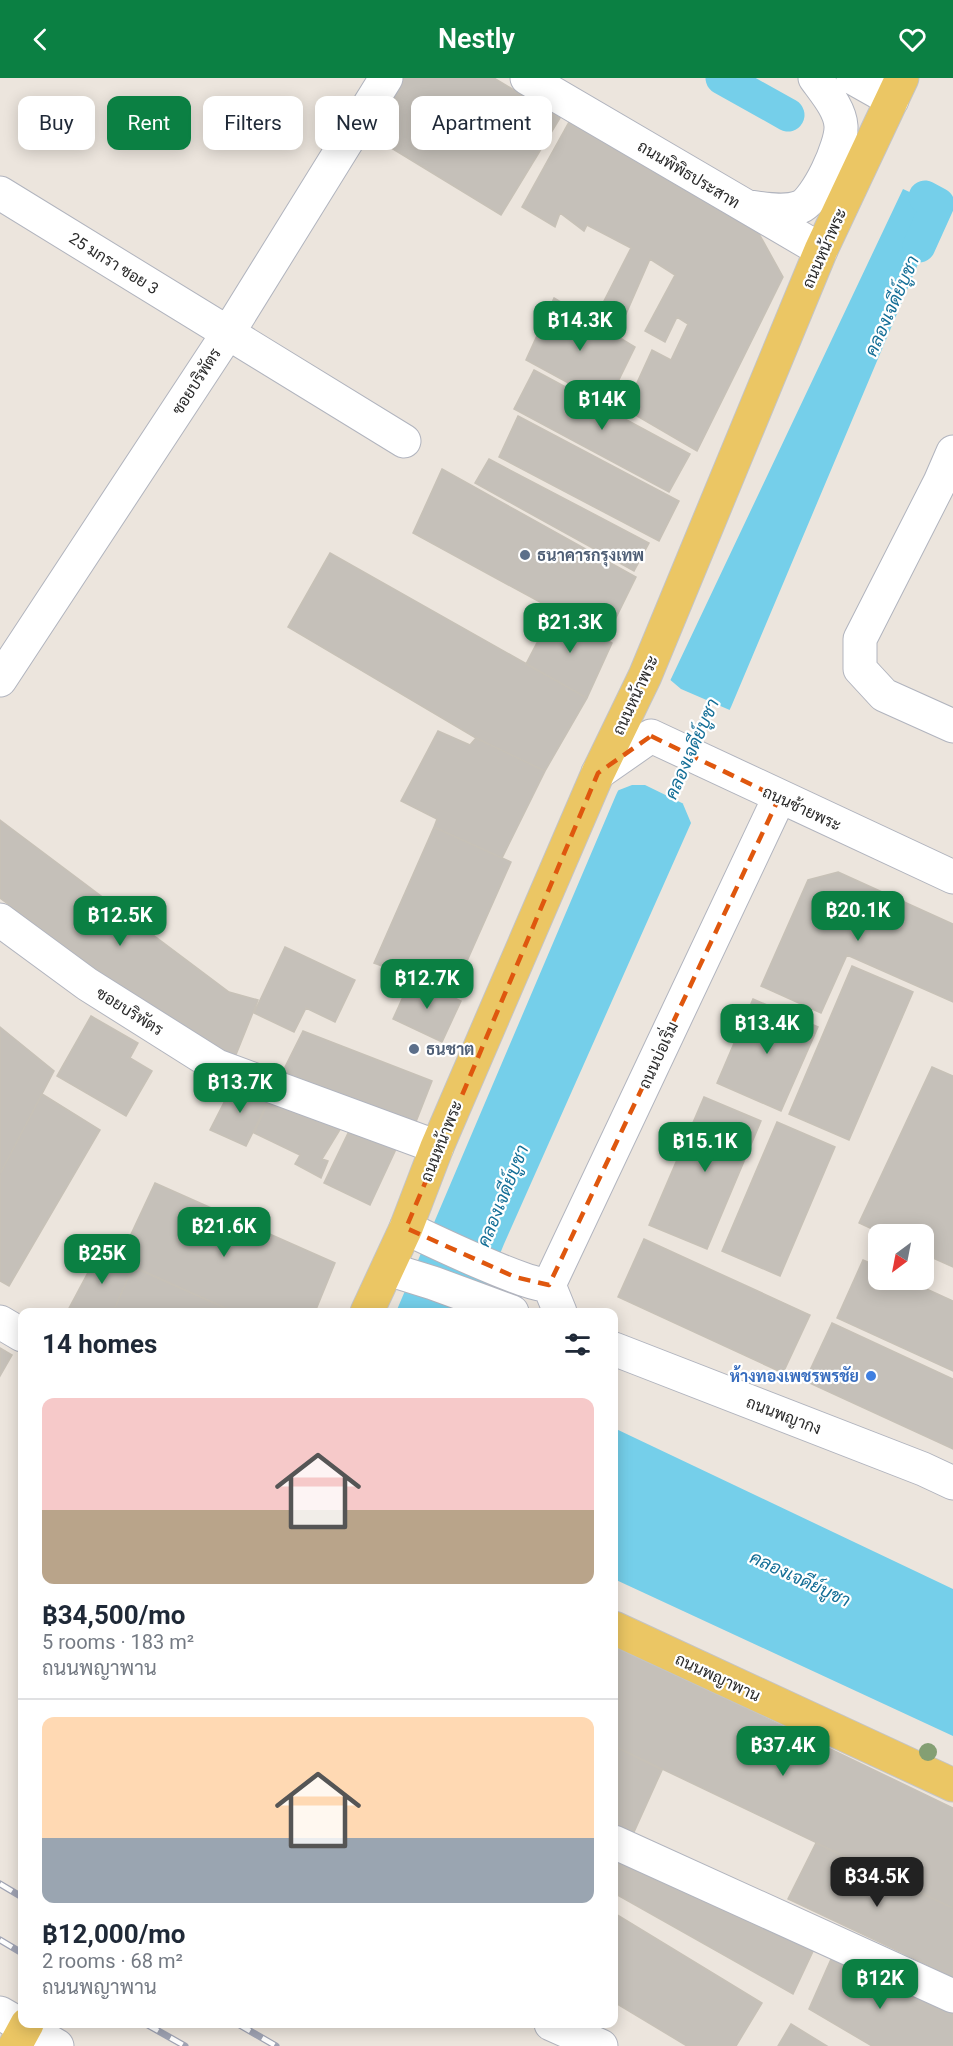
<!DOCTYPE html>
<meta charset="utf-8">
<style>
body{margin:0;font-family:Roboto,Sarabun,sans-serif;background:#f6f6f7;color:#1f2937;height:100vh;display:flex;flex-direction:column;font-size:22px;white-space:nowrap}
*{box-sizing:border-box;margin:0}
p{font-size:20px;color:#747a83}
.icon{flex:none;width:33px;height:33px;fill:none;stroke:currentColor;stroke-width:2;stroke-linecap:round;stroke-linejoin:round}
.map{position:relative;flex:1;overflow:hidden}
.details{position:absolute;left:18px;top:1230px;width:600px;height:720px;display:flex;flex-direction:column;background:#fff;border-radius:12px;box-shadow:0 3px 15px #0003}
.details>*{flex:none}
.hud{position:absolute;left:18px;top:18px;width:600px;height:54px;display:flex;gap:12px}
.needle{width:39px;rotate:212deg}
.controls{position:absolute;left:868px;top:1146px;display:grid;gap:12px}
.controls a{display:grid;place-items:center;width:66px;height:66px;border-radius:12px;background:#fff;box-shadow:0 3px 15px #0003;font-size:30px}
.price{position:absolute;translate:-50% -51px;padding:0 14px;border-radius:12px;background:#0b8043;color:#fff;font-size:20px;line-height:39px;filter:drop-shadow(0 2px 3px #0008)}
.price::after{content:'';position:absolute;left:50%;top:36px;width:18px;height:14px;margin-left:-9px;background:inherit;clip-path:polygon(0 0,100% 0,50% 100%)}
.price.selected{background:#222;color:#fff}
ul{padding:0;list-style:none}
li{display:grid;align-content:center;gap:12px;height:318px;padding:0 24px}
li+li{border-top:2px solid #e0e1e3}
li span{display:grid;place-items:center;height:186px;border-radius:12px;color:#555}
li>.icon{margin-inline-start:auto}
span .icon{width:108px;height:108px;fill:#fffc;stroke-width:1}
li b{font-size:26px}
h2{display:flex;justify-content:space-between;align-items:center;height:72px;padding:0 24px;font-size:26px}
.chip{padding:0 21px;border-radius:12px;background:#fff;box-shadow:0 3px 15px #0003;font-size:21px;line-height:54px}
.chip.selected{background:#0b8043;color:#fff}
header{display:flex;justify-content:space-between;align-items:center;height:78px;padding:0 24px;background:#0b8043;color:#fff;font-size:27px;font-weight:600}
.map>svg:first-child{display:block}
.water{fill:#75cfea}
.pier{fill:#ece5dd}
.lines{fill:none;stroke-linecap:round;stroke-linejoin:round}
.canal{stroke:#75cfea;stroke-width:33}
.building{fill:#c5c0b9;stroke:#c7c1b7;stroke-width:1.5}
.minor-casing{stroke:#b1b4be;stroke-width:35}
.major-casing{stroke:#c4c4c4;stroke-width:35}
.minor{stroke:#fff;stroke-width:33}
.major{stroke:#ebc664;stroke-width:33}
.rail-casing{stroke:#a0a4b4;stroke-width:7}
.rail{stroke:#fff;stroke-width:4.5;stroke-dasharray:14;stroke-linecap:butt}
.tree{fill:#849f73}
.marked{fill:none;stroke:#df570e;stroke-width:4.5;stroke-dasharray:12 8;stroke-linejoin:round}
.service-dot{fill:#5c6f8a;stroke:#fff;stroke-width:2}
.shop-dot{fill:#3f7fe0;stroke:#fff;stroke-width:2}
.labels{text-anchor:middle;stroke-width:4.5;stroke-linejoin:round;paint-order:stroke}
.street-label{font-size:16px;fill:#2b2b2b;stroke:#fff}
.service-label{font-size:16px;font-weight:bold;fill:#4e5e75;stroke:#fff;text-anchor:start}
.shop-label{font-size:16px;font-weight:bold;fill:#366cbe;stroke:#fff;text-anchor:end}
.water-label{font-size:18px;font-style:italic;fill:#136e96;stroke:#fff}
</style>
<header><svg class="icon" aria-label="back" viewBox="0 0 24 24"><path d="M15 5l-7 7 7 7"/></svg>Nestly<svg class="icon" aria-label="heart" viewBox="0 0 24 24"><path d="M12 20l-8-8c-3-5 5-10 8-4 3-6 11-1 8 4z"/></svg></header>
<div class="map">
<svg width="953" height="1968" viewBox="0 0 953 1968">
<rect width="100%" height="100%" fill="#ece5dd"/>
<path class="water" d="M903,111L942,129L731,629L683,726L691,745L504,1166L476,1234H396L616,717Z
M614,1350L953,1511V1658L614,1501Z"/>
<path class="pier" d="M668,600L681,611L732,633L686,727L645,707H632L614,714Z"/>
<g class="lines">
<path class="canal" d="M722,0L788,37
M919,168L938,126L925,119"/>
</g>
<path class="building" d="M399,0H494L560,40L501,137L365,54Z
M569,44L752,143L783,199L697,373L625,331L652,272L671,282L688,246L677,239L665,264L645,253L675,197L650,181L626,236L604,223L631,170L587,147L584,153L560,135L555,149L522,129Z
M554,220L635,269L607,326L526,282Z
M534,292L690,376L669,414L514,331Z
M518,338L679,423L659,463L499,379Z
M489,381L649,465L634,493L475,405Z
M442,391L636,499L606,560L413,455Z
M330,475L587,620L545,693L476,660L288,549Z
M554,532L612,565L587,620L526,586Z
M438,653L470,667L476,660L545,693L502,780L434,749L437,741L401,723Z
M0,742L229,914L258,922L235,979L189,961L0,820Z
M434,749L511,784L451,919L412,899L374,885Z
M838,794L953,846V924L847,877L821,935L761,908L808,802Z
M285,869L355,902L335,944L306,930L294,954L254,935Z
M852,888L913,914L849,1062L789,1036Z
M412,899L461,923L442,964L393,941Z
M753,921L818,949L781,1033L717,1005Z
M91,938L138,965L130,980L152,993L126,1038L57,998Z
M0,949L54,993L0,1096Z
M303,953L432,1003L410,1059L275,1009Z
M932,989L953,998V1189L924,1176V1156H883L859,1145Z
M236,1001L269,1022L246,1068L210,1052Z
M275,1009L344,1045L322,1081L328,1083L321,1100L295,1086L300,1077L254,1055Z
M42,1016L100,1052L9,1208L0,1203V1096Z
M704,1019L761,1043L707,1171L649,1147Z
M777,1044L835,1069L780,1198L722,1173Z
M351,1049L396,1071L370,1127L324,1105Z
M155,1105L335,1185L315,1234H234L119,1182Z
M644,1161L810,1237L783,1295L618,1219Z
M100,1172L133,1189L113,1234H67Z
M863,1182L879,1189V1202H907L953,1223V1293L837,1240Z
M133,1189L234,1234H113Z
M832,1245L953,1301V1371L805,1303Z
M0,1270L12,1277L0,1298Z
M614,1567L953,1730V1830L614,1668Z
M614,1668L662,1692L634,1754L614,1745Z
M816,1765L953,1830V1899L788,1821Z
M614,1777L814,1871L793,1916L614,1815Z
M614,1835L762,1925L736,1968H687L614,1924Z
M832,1879L953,1934V1968H872L809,1931Z
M791,1946L827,1968H778Z"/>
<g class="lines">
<g class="minor-casing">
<path id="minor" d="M527,0L821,172
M853,0L892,22
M0,115L404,363
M750,129C765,131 785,135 800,129C817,122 842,67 841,48C840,31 825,14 815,0
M953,374L940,404L860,561V591L884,617L953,648
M0,602L228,255L386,0
M651,658L953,799
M598,695L651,658
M0,842L87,906L217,988L437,1069
M406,1150C429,1161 531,1210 549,1207
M388,1191L433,1205L512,1234
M560,1234L549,1207L779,720
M0,1244L22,1257
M614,1271L923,1391L953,1405
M614,1764L953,1918
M0,1935L57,1968
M551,1946L601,1968"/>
</g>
<g class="major-casing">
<path id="major" d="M367,1234L406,1150L437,1069L598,695L645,598L821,172L902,0
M614,1550L953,1707
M15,1968L27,1946"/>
</g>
<use href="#minor" class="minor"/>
<use href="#major" class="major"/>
<g class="rail-casing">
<path id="rail" d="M0,1806L22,1819
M0,1862L22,1875
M146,1946L185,1968
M238,1946L276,1968"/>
</g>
<use href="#rail" class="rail"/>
</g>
<circle class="tree" cx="928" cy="1674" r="9"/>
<path class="marked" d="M651,658L779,720L549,1207L515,1199L406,1150L598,695Z"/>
<g class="service-dot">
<circle cx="525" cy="477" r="6"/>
<circle cx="414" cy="971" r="6"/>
</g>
<circle class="shop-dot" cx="871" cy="1298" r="6"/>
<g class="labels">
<g class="street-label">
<text transform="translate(689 96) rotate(31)" y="6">ถนนพิพิธประสาท</text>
<text transform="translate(824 170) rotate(-66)" y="6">ถนนหน้าพระ</text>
<text transform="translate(114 185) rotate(32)" y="6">25 มกรา ซอย 3</text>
<text transform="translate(196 303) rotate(-57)" y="6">ซอยบริพัตร</text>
<text transform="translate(635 617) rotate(-65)" y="6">ถนนหน้าพระ</text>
<text transform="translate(802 730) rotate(25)" y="6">ถนนซ้ายพระ</text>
<text transform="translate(130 933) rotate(32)" y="6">ซอยบริพัตร</text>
<text transform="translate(658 977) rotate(-65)" y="6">ถนนบ่อเริ่ม</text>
<text transform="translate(441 1063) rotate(-68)" y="6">ถนนหน้าพระ</text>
<text transform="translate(784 1337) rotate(21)" y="6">ถนนพญากง</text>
<text transform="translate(718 1599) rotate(25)" y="6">ถนนพญาพาน</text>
</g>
<g class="service-label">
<text x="537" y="483">ธนาคารกรุงเทพ</text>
<text x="426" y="977">ธนชาต</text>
</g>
<g class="shop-label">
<text x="859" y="1304">ห้างทองเพชรพรชัย</text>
</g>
<g class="water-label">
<text transform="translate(892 228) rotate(-66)" y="6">คลองเจดีย์บูชา</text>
<text transform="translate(692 671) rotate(-66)" y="6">คลองเจดีย์บูชา</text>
<text transform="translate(503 1118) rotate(-68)" y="6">คลองเจดีย์บูชา</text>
<text transform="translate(800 1501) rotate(25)" y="6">คลองเจดีย์บูชา</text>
</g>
</g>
</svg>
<div class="controls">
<a><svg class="needle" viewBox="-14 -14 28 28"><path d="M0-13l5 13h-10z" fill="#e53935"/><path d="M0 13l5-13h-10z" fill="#747a83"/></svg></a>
</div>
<b class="price" style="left:580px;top:274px">฿14.3K</b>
<b class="price" style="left:602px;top:353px">฿14K</b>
<b class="price" style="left:570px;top:576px">฿21.3K</b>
<b class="price" style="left:858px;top:864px">฿20.1K</b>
<b class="price" style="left:120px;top:869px">฿12.5K</b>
<b class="price" style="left:427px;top:932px">฿12.7K</b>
<b class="price" style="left:767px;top:977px">฿13.4K</b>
<b class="price" style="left:240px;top:1036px">฿13.7K</b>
<b class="price" style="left:705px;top:1095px">฿15.1K</b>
<b class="price" style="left:224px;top:1180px">฿21.6K</b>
<b class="price" style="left:102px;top:1207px">฿25K</b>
<b class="price" style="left:783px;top:1699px">฿37.4K</b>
<b class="price selected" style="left:877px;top:1830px">฿34.5K</b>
<b class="price" style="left:880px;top:1932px">฿12K</b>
<div class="hud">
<a class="chip">Buy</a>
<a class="chip selected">Rent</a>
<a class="chip">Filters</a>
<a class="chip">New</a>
<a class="chip">Apartment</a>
</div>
<section class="details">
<h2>14 homes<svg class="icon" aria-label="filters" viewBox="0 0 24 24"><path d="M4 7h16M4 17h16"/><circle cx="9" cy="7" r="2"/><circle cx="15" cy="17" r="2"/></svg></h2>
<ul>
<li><span style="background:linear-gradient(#f6c9c9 60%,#b9a48a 0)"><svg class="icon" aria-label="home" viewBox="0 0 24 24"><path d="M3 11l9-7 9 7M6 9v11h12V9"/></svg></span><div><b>฿34,500/mo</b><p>5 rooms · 183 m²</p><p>ถนนพญาพาน</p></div></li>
<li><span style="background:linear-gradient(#ffd9b3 65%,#9aa5b1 0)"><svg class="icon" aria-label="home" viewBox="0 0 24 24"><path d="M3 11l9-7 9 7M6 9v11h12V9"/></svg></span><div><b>฿12,000/mo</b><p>2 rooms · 68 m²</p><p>ถนนพญาพาน</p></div></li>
</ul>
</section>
</div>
